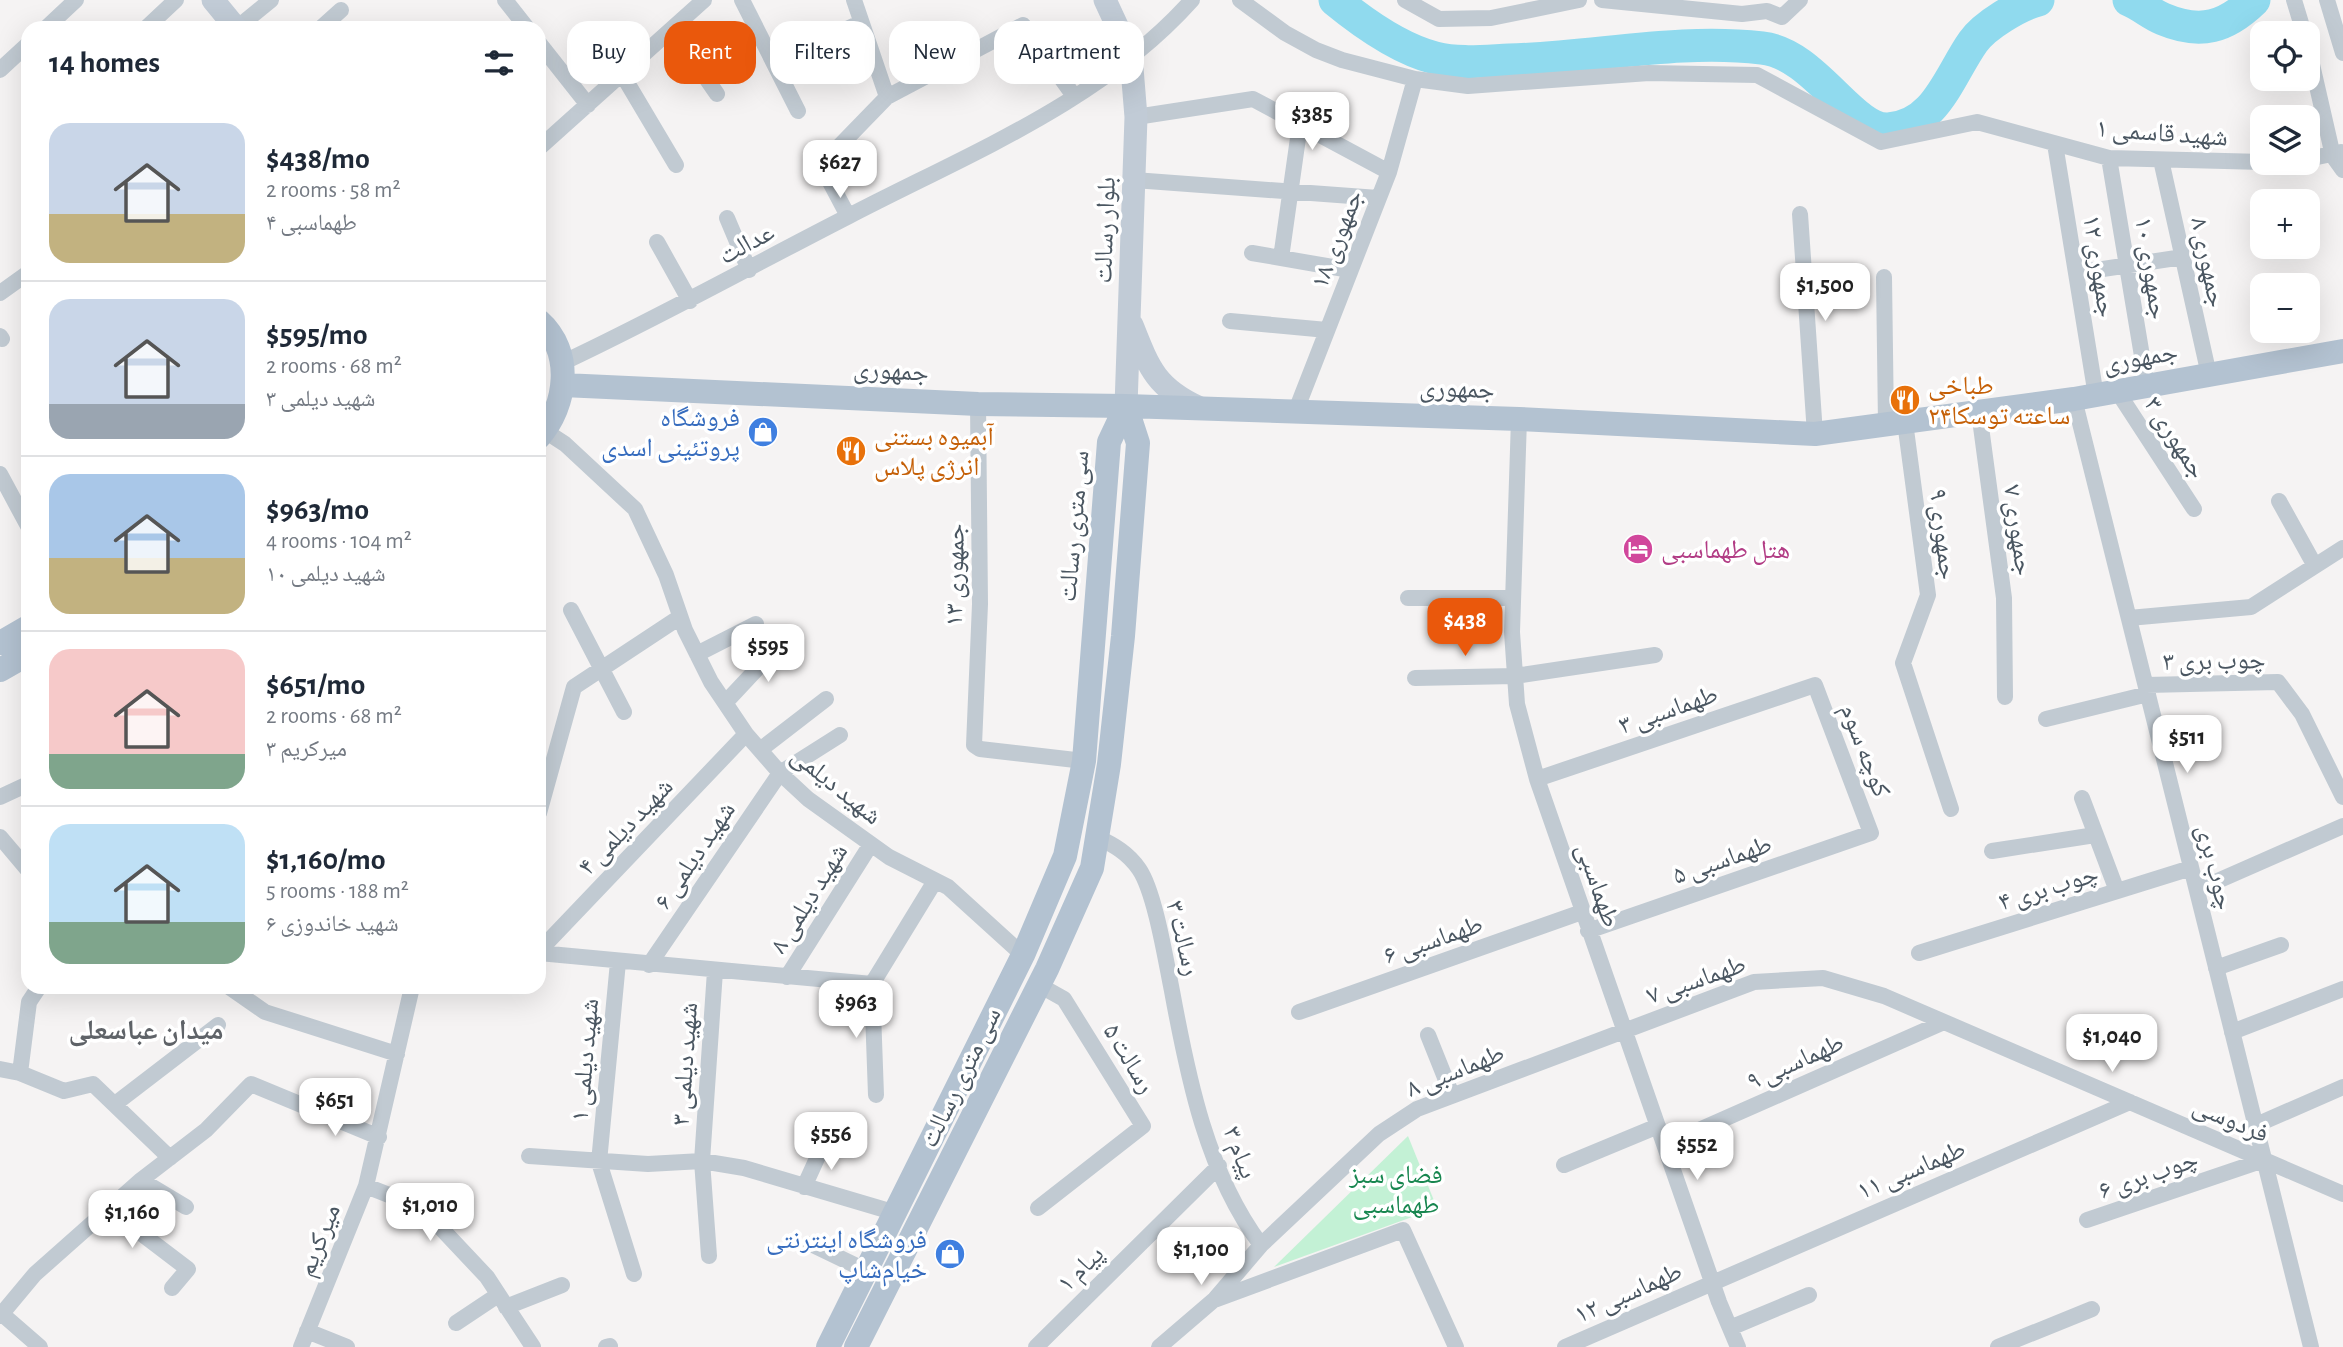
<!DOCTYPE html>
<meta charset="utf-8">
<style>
body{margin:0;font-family:"Alegreya Sans","Noto Naskh Arabic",sans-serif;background:#f2f2f3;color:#1f2937;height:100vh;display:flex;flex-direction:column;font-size:26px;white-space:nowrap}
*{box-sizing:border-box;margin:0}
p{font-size:23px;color:#747a83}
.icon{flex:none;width:38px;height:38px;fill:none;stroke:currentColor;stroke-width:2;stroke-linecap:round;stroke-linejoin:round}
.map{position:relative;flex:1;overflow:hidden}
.drawer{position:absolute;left:21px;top:21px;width:525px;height:973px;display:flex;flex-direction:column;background:#fff;border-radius:21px;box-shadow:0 7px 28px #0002}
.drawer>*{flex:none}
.top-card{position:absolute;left:567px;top:21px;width:665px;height:63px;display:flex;gap:14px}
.controls{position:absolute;left:2250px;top:21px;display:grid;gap:14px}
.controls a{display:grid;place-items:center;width:70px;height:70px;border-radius:14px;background:#fff;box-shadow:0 7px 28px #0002;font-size:35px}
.price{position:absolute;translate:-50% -60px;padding:0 16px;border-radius:14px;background:#fff;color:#222;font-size:23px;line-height:46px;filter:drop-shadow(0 2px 4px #0008)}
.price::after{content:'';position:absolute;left:50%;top:42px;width:21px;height:16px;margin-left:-10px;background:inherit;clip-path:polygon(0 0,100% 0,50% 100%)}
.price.on{background:#ea580c;color:#fff}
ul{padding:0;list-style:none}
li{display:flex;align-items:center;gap:21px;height:175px;padding:0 28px}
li+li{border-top:2px solid #e0e1e3}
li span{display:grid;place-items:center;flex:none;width:196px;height:140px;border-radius:21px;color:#555}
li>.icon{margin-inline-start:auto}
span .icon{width:84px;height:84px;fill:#fffc;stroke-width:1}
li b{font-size:30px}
h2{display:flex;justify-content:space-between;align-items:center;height:84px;padding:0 28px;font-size:30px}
.tag{padding:0 24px;border-radius:21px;background:#fff;box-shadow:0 7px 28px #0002;font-size:24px;line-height:63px}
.tag.on{background:#ea580c;color:#fff}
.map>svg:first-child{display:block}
.green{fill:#c3f1d5}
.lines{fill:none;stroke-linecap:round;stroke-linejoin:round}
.river{stroke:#90daee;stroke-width:33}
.street{stroke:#c1cad2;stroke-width:16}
.secondary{stroke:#c1cbd6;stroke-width:23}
.primary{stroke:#b3c2d1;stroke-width:24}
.labels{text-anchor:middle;stroke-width:7;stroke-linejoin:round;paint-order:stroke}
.street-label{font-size:26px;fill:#4a5661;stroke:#fff}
.food-label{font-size:26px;fill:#c56008;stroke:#fff;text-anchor:start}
.shop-label{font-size:26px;fill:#366cbe;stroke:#fff;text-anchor:end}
.hotel-label{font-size:26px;fill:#b23c85;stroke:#fff;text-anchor:start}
.park-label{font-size:26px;fill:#17864f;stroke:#fff}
.neighbourhood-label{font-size:28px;font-weight:bold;fill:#5f6368;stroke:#fff}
</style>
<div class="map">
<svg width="2343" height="1347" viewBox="0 0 2343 1347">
<rect width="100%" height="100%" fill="#f5f3f3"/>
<path class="green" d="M1408,1136L1437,1208L1274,1267Z"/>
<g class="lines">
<path class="river" d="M1335,0C1363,23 1400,49 1435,58C1458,64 1485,61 1509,60C1594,58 1677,38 1762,48C1814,53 1852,131 1888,129C1936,126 1949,76 1973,42C1985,25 2019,5 2038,0
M2129,0C2141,5 2151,14 2163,19C2201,35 2226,27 2254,0"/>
<path class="street" d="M505,0L527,28
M742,0L798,111
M854,0L887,97
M1240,0L1285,33L1316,50L1342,60L1415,79L1468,86L1649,73L1757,75L1881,142L1977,122L2109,158L2263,162
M1405,0L1439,19L1491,18L1579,0
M1602,0L1742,14L1767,11L1782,17L1800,0
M2294,0L2304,33
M2327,0L2343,53
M46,28L76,0
M146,28L176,0
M237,28L271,0
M321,28L341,10
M672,29L717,94
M539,43L588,105
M2308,47L2333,156L2343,170
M774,62L860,23
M0,70L28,44
M622,74L676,165
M1136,117L1253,99L1389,172
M2055,144L2096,396
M539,148L704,0
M2109,158L2147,386
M2308,159L2341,152
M2161,160L2209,375
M1134,180L1378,198
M1800,214L1815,434
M848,216L821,165L887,97L1023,25L1074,96
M727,218L749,270
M657,242L690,301
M1252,253L1350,270
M1281,258L1300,124
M2076,273L2183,257
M1884,277L1886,425
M0,293L28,273
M1230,321L1327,330
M0,336L2,339
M562,363C660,317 753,265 849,216C968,154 1101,102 1192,0
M2117,391L2194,509
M2074,399L2311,1347
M978,404L980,604L974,745L980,749L1084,761
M1979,412L2004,598L2005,697
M1295,413L1389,172L1415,79
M1519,419L1512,632L1517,704L1537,779L1719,1302L1738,1347
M1905,422L1928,595L1903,663L1951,809
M545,431L565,444L635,509L666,575L685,630L711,682L746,734L780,773L808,799L889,857L948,887L1023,955
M0,474L28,526
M2279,501L2315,566
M1408,598H1513
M571,610L624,712
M2129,618L2251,607L2343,548
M697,654L756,624
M1415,678L1515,676L1655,655
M2146,685L2278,682L2302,714L2343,797
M725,703L784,640
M2046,719L2148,694
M760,750L826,699
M1537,779L1815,685L1871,833L1588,931
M0,797L28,784
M2082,798L2117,891
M539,813L574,687L680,617
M0,837L28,870
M1097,837C1114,845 1128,853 1139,869C1155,892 1166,962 1172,991C1188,1078 1207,1173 1261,1245
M1992,851L2095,835
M2197,890L2343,826
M539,951L746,734
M539,953L872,984
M1919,953L2191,868
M618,962L599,1162L634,1274
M649,965L780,773L840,735
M2216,968L2281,945
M787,977L871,844
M229,987L265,1012L397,1054
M1299,1012L1582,912
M2232,1032L2343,989
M1428,1035L1452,1095
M0,1069L20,1073L64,1091L93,1084L170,1158
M20,1073L29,1002L39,987
M876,1095L872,984L935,881
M115,1104L218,1025
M2256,1125L2343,1087
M1665,1145L1944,1022
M529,1156L648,1164L702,1161L744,1168L896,1213
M1564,1165L1658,1126
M141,1180L186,1207
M366,1186L422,1208L487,1277L533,1347
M804,1187L824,1143
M1038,1208L1143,1126L1064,999L1039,985
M109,1209L188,1269L172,1288
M2087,1220L2264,1160
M811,1244L867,1271
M709,1256L702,1161L715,971
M1217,1299L1403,1230L1456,1347
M506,1307L562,1285
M2,1314L40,1347
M0,1316L35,1274L141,1180L206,1130L251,1084L379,1137
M456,1323L498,1295
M1730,1328L1809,1295
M307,1331L347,1347
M301,1347L366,1186L412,987
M606,1347L610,1346
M1036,1347L1219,1166
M1159,1347L1215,1299L1261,1245L1379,1134L1417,1109L1754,982L1823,978L1884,996L2343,1194
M1565,1347L2130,1102
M1998,1347L2092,1309"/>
<path class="secondary" d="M213,0L236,28
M1105,0L1131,56L1136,117L1126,406
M1132,325C1149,368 1156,388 1200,408"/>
<path class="primary" d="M539,321C574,352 567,405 539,437
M563,385L978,404L1126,406L1519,419L1815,434L2074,399L2343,351
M0,643L28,627
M0,670L28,654
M828,1347L1023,955L1065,856L1084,761L1109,442L1126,406
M856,1347L1047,969L1092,868L1109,764L1123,636L1138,443L1126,406"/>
</g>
<defs>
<g id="restaurant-disc" transform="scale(1.575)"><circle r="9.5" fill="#e8710a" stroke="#fff"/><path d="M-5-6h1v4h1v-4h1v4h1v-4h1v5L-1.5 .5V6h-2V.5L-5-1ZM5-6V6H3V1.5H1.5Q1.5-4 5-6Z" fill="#fff"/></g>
<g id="shop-disc" transform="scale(1.575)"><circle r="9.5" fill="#3f7fe0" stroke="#fff"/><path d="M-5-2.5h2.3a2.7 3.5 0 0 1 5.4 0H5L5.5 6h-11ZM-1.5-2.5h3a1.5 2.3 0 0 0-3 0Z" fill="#fff"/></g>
<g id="hotel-disc" transform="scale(1.575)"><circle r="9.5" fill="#d1479c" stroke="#fff"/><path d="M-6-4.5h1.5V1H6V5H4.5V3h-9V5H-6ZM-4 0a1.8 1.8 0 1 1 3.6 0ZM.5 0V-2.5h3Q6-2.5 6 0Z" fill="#fff"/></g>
</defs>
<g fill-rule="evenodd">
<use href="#restaurant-disc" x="1905" y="400"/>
<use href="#shop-disc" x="763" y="432"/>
<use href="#restaurant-disc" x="851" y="451"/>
<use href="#hotel-disc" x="1638" y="549"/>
<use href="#shop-disc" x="950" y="1254"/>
</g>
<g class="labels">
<g class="street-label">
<text transform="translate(2162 132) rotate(4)" y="9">۱ شهید قاسمی</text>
<text transform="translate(1104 230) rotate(-88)" y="9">بلوار رسالت</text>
<text transform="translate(1336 239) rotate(-69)" y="9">جمهوری ۱۸</text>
<text transform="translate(746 243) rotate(-28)" y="9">عدالت</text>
<text transform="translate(2209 262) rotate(78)" y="9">۸ جمهوری</text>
<text transform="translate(2100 266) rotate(81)" y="9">۱۲ جمهوری</text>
<text transform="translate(2152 268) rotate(81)" y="9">۱۰ جمهوری</text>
<text transform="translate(2140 357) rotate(-10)" y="9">جمهوری</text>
<text transform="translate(891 370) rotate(3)" y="9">جمهوری</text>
<text transform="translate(1457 388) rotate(2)" y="9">جمهوری</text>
<text transform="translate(2176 437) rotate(57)" y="9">۳ جمهوری</text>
<text transform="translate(1073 526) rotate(-85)" y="9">سی متری رسالت</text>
<text transform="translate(2019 530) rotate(82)" y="9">۷ جمهوری</text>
<text transform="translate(1944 534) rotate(83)" y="9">۹ جمهوری</text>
<text transform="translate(954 575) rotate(-89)" y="9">۱۳ جمهوری</text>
<text transform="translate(2214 660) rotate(-1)" y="9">۳ چوب بری</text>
<text transform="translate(1668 709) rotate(-19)" y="9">۳ طهماسبی</text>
<text transform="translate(1866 750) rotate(69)" y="9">کوچه سوم</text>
<text transform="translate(837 785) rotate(39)" y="9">شهید دیلمی</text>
<text transform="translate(625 826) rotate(-46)" y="9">۴ شهید دیلمی</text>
<text transform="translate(694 855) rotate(-56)" y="9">۶ شهید دیلمی</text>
<text transform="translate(1722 859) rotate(-19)" y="9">۵ طهماسبی</text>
<text transform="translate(2216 867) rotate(76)" y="9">چوب بری</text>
<text transform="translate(1599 885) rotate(71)" y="9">طهماسبی</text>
<text transform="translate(2048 887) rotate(-17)" y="9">۴ چوب بری</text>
<text transform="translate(808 898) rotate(-58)" y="9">۸ شهید دیلمی</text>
<text transform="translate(1184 938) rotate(76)" y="9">۳ رسالت</text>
<text transform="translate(1433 939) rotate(-19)" y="9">۶ طهماسبی</text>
<text transform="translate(1696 979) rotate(-19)" y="9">۷ طهماسبی</text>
<text transform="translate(1130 1058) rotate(59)" y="9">۵ رسالت</text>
<text transform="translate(584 1060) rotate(-85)" y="9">شهید دیلمی ۱</text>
<text transform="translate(1795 1061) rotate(-24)" y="9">۹ طهماسبی</text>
<text transform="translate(684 1064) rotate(-86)" y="9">شهید دیلمی ۳</text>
<text transform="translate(1455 1070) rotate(-22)" y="9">۸ طهماسبی</text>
<text transform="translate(960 1077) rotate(-64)" y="9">سی متری رسالت</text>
<text transform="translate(2231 1119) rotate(23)" y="9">فردوسی</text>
<text transform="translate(1241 1152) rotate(69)" y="9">۳ پیام</text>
<text transform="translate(1911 1169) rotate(-23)" y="9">۱۱ طهماسبی</text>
<text transform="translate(2148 1174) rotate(-19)" y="9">۶ چوب بری</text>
<text transform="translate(318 1240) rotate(-68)" y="9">میرکریم</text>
<text transform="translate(1080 1268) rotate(-45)" y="9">۱ پیام</text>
<text transform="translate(1628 1292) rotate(-24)" y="9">۱۲ طهماسبی</text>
</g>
<g class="food-label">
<text x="1928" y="394">طباخی<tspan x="1928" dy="30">۲۴ساعته توسکا</tspan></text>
<text x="874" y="445">آبمیوه بستنی<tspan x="874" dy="30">انرژی پلاس</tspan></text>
</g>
<g class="shop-label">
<text x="740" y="426">فروشگاه<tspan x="740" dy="30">پروتئینی اسدی</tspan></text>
<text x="927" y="1248">فروشگاه اینترنتی<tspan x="927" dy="30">خیام‌شاپ</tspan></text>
</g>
<g class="hotel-label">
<text x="1661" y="558">هتل طهماسبی</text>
</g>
<g class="park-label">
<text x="1396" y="1183">فضای سبز<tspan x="1396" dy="30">طهماسبی</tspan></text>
</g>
<g class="neighbourhood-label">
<text x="146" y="1039">میدان عباسعلی</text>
</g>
</g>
</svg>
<div class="controls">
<a><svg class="icon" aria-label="locate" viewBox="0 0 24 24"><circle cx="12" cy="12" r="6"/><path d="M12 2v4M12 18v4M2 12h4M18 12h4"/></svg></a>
<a><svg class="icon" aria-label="layers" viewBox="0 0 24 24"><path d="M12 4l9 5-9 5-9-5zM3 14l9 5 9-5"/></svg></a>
<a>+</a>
<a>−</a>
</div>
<b class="price" style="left:1312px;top:152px">$385</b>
<b class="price" style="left:840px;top:200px">$627</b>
<b class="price" style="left:1825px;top:323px">$1,500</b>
<b class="price on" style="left:1465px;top:658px">$438</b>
<b class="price" style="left:768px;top:684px">$595</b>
<b class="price" style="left:2187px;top:775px">$511</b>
<b class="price" style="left:856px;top:1040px">$963</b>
<b class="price" style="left:2112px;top:1074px">$1,040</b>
<b class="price" style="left:335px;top:1138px">$651</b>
<b class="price" style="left:831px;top:1172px">$556</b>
<b class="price" style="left:1697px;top:1182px">$552</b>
<b class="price" style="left:430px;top:1243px">$1,010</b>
<b class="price" style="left:132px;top:1250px">$1,160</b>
<b class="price" style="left:1201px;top:1287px">$1,100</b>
<div class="top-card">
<a class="tag">Buy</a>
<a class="tag on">Rent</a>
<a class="tag">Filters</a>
<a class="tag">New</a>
<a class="tag">Apartment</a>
</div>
<section class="drawer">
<h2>14 homes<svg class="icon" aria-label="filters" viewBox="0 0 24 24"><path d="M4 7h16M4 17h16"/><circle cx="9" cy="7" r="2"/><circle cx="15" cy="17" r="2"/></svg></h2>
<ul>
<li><span style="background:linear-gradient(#c9d6e8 65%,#c2b280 0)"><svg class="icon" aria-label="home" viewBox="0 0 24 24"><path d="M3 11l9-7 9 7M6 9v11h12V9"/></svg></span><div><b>$438/mo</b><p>2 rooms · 58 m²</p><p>۴ طهماسبی</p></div></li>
<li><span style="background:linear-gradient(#c9d6e8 75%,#9aa5b1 0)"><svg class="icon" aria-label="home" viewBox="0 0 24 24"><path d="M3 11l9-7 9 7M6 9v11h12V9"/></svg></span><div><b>$595/mo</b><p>2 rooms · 68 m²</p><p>۳ شهید دیلمی</p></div></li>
<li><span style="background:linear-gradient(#a9c7e8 60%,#c2b280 0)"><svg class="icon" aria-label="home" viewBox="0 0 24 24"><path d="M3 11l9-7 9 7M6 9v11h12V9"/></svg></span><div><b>$963/mo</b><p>4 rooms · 104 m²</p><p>۱۰ شهید دیلمی</p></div></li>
<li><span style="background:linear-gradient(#f6c9c9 75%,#7fa58c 0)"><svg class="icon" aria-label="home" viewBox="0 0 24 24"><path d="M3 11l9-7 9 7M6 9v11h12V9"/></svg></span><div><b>$651/mo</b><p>2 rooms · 68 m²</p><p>۳ میرکریم</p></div></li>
<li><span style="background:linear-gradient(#bfe0f5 70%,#7fa58c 0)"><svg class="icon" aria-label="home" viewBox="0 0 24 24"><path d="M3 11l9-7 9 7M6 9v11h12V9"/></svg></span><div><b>$1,160/mo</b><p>5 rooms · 188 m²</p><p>۶ شهید خاندوزی</p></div></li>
</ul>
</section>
</div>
